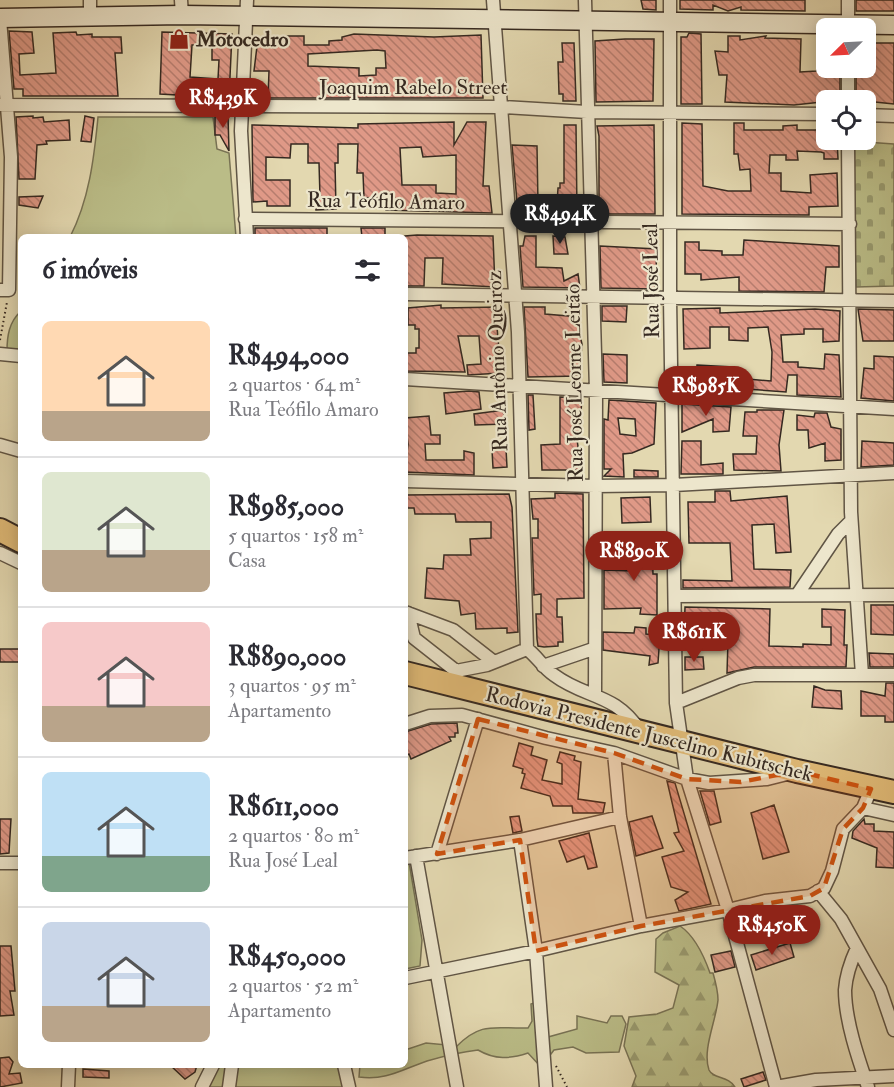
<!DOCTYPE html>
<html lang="pt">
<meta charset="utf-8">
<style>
body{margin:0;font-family:"IM FELL Double Pica",serif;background:#f2f2f3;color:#2b2b33;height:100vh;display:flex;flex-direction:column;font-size:22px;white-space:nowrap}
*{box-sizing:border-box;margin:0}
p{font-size:20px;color:#7c7c81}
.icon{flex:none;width:33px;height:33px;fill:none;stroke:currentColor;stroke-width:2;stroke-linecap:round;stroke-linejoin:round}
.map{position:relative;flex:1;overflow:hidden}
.sheet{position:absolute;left:18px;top:234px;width:390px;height:834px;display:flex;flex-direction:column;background:#fff;border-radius:9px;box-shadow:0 3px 15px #0003}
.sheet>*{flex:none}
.needle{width:39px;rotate:246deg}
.controls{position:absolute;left:816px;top:18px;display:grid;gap:12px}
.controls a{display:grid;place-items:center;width:60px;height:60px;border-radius:9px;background:#fff;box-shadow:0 3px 15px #0003;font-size:30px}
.price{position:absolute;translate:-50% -51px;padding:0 14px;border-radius:21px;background:#8f2418;color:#fff;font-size:20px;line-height:39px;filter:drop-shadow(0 2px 3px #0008)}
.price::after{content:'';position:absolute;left:50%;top:36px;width:18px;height:14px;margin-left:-9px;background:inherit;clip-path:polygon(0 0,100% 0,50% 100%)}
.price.on{background:#222;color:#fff}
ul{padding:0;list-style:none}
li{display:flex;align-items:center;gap:18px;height:150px;padding:0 24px}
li+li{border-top:2px solid #e1e1e2}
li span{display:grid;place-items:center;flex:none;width:168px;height:120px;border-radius:9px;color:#555}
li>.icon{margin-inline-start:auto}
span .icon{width:72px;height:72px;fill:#fffc;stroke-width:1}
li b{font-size:26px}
h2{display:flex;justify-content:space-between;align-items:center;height:72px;padding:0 24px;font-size:26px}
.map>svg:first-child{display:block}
.grass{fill:#babc87;stroke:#787254;stroke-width:1.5}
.forest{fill:url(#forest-firs);stroke:#787254;stroke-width:1.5}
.cemetery{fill:url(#cemetery-stones);stroke:#787254;stroke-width:1.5}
.building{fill:url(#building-back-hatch);stroke:#352921;stroke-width:1.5;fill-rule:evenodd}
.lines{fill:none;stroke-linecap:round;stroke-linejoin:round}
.street-casing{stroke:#605545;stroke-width:15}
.secondary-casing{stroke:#352921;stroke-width:21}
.highway-casing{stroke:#352921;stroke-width:26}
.path{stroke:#352921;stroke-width:2;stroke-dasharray:1.5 3;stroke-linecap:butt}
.street{stroke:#ede6cc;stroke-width:12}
.secondary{stroke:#ede6cc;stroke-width:18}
.highway{stroke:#e2bc78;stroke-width:22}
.marked{fill:#cd520f;fill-opacity:0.2;stroke:#cd520f;stroke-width:4.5;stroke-dasharray:12 8;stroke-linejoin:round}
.labels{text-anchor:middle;stroke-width:4.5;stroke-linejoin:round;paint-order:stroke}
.poi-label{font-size:21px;font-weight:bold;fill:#352921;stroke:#ede6cc;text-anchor:start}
.street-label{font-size:21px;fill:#352921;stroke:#ede6cc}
</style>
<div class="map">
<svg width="894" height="1087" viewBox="0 0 894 1087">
<defs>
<pattern id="forest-firs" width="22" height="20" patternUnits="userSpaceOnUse" patternTransform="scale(1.5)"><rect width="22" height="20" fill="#babc87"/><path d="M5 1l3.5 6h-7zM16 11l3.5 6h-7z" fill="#98996e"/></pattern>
<pattern id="cemetery-stones" width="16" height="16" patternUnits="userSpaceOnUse" patternTransform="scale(1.5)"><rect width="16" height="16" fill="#babc87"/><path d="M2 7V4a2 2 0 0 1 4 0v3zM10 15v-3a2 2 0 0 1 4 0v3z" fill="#98996e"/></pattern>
<pattern id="building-back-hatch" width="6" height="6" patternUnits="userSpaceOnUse" patternTransform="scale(1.5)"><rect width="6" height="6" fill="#df9987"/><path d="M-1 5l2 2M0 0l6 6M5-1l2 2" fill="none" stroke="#b67d6e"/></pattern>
</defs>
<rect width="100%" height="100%" fill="#e3d8b0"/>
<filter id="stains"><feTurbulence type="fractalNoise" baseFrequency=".00333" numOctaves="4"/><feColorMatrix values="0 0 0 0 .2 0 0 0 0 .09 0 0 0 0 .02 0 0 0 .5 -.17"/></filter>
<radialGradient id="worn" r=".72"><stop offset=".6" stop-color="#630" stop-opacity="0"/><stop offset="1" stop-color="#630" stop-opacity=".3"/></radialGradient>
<path class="grass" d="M98,117H213L217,149L229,153L236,237H70C89,200 94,159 98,117Z
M21,311V353L7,351C7,336 9,322 21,311Z
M409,862L422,940L420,966L405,969V863Z
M537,1002L548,1037L577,1029V1016L607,1023L611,1016H622L626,1024L619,1052L586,1053L573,1047L554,1050L541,1067L528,1053C510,1059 495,1060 478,1050C461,1052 444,1056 427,1061C403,1069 386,1081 359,1077L360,1065H405V1050L426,1043L457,1046C482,1021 495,1029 528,1028L532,1021L531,1004Z
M216,1065H228L225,1087H205Z
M235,1065H339L344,1087H234Z"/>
<path class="forest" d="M680,926C695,936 704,956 710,973H713C715,980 718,993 718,1000C716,1021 702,1050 709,1070C713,1079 729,1076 735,1087H632L636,1076L624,1046L629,1017L657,1014L673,1008L679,985L655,972L656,939L663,933Z"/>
<path class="cemetery" d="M851,141L894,144V286L856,287Z"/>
<path class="building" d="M641,0H656V10L643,9Z
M680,0H805V11L741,10V7L728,11L713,5V10L680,9Z
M856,0H894V11H856Z
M9,31L32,32L34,53L19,54L20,75L56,73L53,33L76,32L77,35L92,34V37H121L122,53H115L118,96H23V89H14Z
M162,32L232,34L229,98L160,94ZM192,45H212V60H219L218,79L190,77Z
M689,33L701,34L702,104H681V37H687Z
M354,34L434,37L481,35L483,98H268L269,71H254L258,38L287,40V36H304V45H329V41L342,40V37ZM377,50L385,51L386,68H376V75L359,76V68L308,66V54Z
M728,36H740V40L766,36L765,38L801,39L800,72L817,71V65H826V71H840V100L794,105L725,102L727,75H719L715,51L728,52Z
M625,39H654L653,101L596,102L595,41Z
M562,43H574L576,101H563V94H559L558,62H563Z
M866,43H894V104L856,100V68H866Z
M33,116V118L43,117L44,122L69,120L70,140L46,141L47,144L37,145L35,179H19L16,117Z
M85,116L94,118L91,142L81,141Z
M215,116H228L229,151L220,135H215Z
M454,122V145L467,122H486L483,186H489L492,213L386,210V198H364L363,173H357L358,144H338V163H335L336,209L316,210L315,197H320L319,163H308V144H291L290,158L266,157V180H290V206H267V201L253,202L252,125L358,128V124ZM421,147L423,157L456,155V194L436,193V185H402L400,148Z
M682,123L702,124L703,186L728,191H751L750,169L740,170L738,154H734V123H744V130H783V126L797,125V130H826V140H837L838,159H824V153L821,152L797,151L798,160H786V155H770L769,173H781V191L811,193L810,175L837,173L838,206L809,207V215L682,214Z
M564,125H576L577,213H551L550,204H557L558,188H560V183H564Z
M654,125L655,214H599V136L597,126Z
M512,145L537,146L538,203H542L540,213H518Z
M43,196L38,208L19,205V197Z
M255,228H327V237H255Z
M361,228H385V237H362Z
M417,235L493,236L495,287L442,284L443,258H425L424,286H405V236Z
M525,236H536V267L562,268L564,281L578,274L580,288L523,287L520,246H523Z
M553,236L565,237L568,254H554Z
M744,240L839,246V267H826L824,292L739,291V277L701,280V274H685V242H699V250L722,251V255H743Z
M600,246L657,249L655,289L601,288Z
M441,305V308L500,307V327H497L501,373L468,375L467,365L481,364L479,336H458L465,372L407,371V353H416V348H419V329H415V325H408V308Z
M602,306H627L626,322L602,321Z
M524,307H545V314L580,317L579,331L582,344L579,376L528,377Z
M720,308V313L815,309L840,311L839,341L823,342V329H804V334L781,335L783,362H798V367L824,369L825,354L839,355L841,397L797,395V375H788L786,392L747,389L748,379L771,381L772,352L768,327L748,328V341L729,340V327H710V348L684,349L683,309Z
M858,309L894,310V341H863Z
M603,354L627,355V383L604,382Z
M874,356L894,357V401L861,398L864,368L874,369Z
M697,365L733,367L732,388L695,385Z
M469,391L479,392L481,409L446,414L444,393Z
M528,395H533L535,429L529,430Z
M560,397L582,398L579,439H577L581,470H542L541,445L560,444Z
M609,400L656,403L654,444L632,453L623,454L624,477L604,476L611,469H604V419L608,420ZM618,418L635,419L636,436L620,434Z
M682,404L731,407L729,431L713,432V419L682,432Z
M504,410L505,424L475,425L474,414Z
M757,410H784L779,445L781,471L734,470L733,454H756L757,436H743L745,412H757Z
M815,413H827L831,427L841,429V460L825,461V443L809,448L808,430H797V415L814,417Z
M429,416L431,435H440V444H425L426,460H464V451L474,453V475L405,472L408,444L405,418Z
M682,441H701V465L723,463V474H681Z
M862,441L894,443V465L861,467Z
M506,449L507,467L493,468L492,450Z
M634,470L658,471V477H634Z
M715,491H730L731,501L787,496L791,552L776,553L774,524L752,525L753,550L754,569L791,570L790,587L683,588V580L732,581L730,543H689L688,502H715Z
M555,493L583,494L584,598L557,599V617H562L563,642H558V646L544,647L538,646L537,639L536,614H541V594L534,595L532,538H538V519H533L531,499L555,498Z
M509,494L512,507L518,632L507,633V628L476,629L475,613L461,615L459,601L425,598L427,568L443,569L444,555H471L470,539L491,538V522H456L455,514H415L414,508H405V495Z
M650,497L651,522L622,523L621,498Z
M633,538L652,539L653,574H657V615L640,614L641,608L604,609V570L633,571Z
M871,605H894V635L871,634Z
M685,607L770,609L769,646L803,647V644L831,645V627H822V609L845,610L844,645H847L846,667H754L727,673L728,640L684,639Z
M635,627L646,628V634L660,635L658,663L649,665L650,656L603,650V632L634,633Z
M0,649H21V662H0Z
M869,653L894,654V667H870Z
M685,657H703L704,669L685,670Z
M886,683H894V722H885V716H861V691L885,696Z
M814,686L825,690L841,691L842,709L812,707Z
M457,723L458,733H455V737H449L451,741L411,759L409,754L405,756V732L431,724Z
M519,743L533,747L531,755L547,760L542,780L562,784V764L557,762L560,752L575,756L574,760L581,762L578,799L605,803L603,813H573L572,806H553L550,796L521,788L525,774L522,773L523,769L513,766Z
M667,781L675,783L711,904L679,911L675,900L688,892L671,887L662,857L684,851L674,833L679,832Z
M700,791H714L721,822L710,825Z
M774,805L789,852L763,859L751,813Z
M519,816L522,831L513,833L510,817Z
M652,816L663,848L636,856L629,822Z
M0,819H11L9,853L0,854Z
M864,819L865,824H874V831L894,832V868L876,867L877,848L852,838L853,831Z
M589,833L597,867L588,869L584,856L567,862L559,841Z
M790,943L794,957L756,970L751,955Z
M0,946H11L15,991H10L14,1015L0,1016Z
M731,951L735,967L715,972L711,955Z
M9,1057L13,1062L9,1074L20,1073L22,1083L0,1087V1058Z
M170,1065H197L195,1072L185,1079Z
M83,1069L109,1071V1078L83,1077Z
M763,1072L766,1080L744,1087L741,1079Z"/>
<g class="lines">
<g class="street-casing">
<path id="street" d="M90,0V17
M181,0L182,15
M247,0L241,131L247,237
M493,0L518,332L527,649
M585,0L596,390L595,694
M670,0V298L676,703L687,779L728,910L776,1087
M848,28V0
M848,68V100
M0,105L502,107L587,112L826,114
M866,115L894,116
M848,140L851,512L862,675
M245,219L850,224
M0,290H9L11,157L0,19
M405,294L894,301
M0,354L21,356
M405,379L894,409
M0,445L21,451
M405,481L595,486L674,485L894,473
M0,553L21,563
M797,595L838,534L851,521
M675,596L894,595
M405,612L453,630L494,662
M405,614L408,613L414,638L456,671
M527,649C537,656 543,668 554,675C586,699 614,692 640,731
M543,666L593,649
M453,684L456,671L487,665L527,649
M676,703L738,678L754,675H894
M405,724L430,716L462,715L546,738L614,753L687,779L709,783L767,779L791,773
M614,753L620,817L641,926
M863,808L894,815
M520,840L536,951L546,1087
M437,854L478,719
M416,856L457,1087
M405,858L520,840L620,817
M0,863H21
M818,891L841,919L880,989L894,1030
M857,948C851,961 846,975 845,990C845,1020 858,1058 868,1087
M405,978L536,951L641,926L728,910L765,901L810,896L824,888L832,871L843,829L863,808L871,789
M344,1065L349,1087
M68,1087L69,1065
M202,1087L213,1065
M229,1087L232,1065
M776,1087L816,1080L894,1076"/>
</g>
<g class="secondary-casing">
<path id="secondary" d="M0,18L182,15L894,25"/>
</g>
<g class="highway-casing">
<path id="highway" d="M0,530L21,541
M405,673L797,771L894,792"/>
</g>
<path class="path" d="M0,340L7,302
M556,1066L567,1087"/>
<use href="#street" class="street"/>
<use href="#secondary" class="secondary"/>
<use href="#highway" class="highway"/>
</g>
<path class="marked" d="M478,719L614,753L687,779L741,782L797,771L871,789L863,808L843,829L824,888L810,896L641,926L536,951L520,840L437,854Z"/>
<defs>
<g id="shop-bare" transform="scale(1.62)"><path d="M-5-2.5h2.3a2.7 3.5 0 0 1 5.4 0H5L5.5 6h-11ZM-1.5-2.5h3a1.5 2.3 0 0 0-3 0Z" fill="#8f2418" stroke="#ede6cc" stroke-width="2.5" paint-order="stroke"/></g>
</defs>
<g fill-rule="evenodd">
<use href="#shop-bare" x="179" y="39"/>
</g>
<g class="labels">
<g class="poi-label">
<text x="196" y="46">Motocedro</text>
</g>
<g class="street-label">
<text x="413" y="94">Joaquim Rabelo Street</text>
<text transform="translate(386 201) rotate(1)" y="7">Rua Teófilo Amaro</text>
<text transform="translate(651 281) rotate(-91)" y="7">Rua José Leal</text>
<text transform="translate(497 361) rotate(-92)" y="7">Rua Antônio Queiroz</text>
<text transform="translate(574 383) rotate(-91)" y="7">Rua José Leorne Leitão</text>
<text transform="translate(649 734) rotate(14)" y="7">Rodovia Presidente Juscelino Kubitschek</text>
</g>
</g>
<rect width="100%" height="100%" filter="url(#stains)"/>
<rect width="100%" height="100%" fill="url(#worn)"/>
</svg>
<div class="controls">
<a><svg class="needle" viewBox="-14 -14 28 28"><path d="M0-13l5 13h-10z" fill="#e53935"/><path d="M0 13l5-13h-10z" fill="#7c7c81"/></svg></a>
<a><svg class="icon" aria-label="locate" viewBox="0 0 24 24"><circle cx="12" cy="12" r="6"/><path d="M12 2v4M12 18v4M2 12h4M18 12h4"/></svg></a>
</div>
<b class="price" style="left:223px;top:129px">R$439K</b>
<b class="price on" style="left:560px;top:245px">R$494K</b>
<b class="price" style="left:706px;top:417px">R$985K</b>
<b class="price" style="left:634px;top:582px">R$890K</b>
<b class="price" style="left:694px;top:663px">R$611K</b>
<b class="price" style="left:772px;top:956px">R$450K</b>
<section class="sheet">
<h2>6 imóveis<svg class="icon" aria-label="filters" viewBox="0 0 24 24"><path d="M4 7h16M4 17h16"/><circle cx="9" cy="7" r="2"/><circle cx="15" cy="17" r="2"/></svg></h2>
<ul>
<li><span style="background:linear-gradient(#ffd9b3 75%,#b9a48a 0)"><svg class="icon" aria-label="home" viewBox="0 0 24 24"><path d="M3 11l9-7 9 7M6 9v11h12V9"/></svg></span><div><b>R$494,000</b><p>2 quartos · 64 m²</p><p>Rua Teófilo Amaro</p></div></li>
<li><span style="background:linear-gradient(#dfe7d0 65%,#b9a48a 0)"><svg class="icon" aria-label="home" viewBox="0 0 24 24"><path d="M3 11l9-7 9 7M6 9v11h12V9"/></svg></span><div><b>R$985,000</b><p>5 quartos · 158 m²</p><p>Casa</p></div></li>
<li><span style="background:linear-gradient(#f6c9c9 70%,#b9a48a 0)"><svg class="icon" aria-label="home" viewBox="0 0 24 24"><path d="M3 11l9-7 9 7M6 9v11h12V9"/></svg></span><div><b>R$890,000</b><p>3 quartos · 95 m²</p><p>Apartamento</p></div></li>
<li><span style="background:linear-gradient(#bfe0f5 70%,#7fa58c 0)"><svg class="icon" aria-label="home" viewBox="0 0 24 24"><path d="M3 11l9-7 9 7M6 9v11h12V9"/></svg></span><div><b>R$611,000</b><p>2 quartos · 80 m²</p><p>Rua José Leal</p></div></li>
<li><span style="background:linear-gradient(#c9d6e8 70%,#b9a48a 0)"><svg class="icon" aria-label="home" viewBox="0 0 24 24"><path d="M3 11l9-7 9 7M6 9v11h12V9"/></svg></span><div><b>R$450,000</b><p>2 quartos · 52 m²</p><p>Apartamento</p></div></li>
</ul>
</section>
</div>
